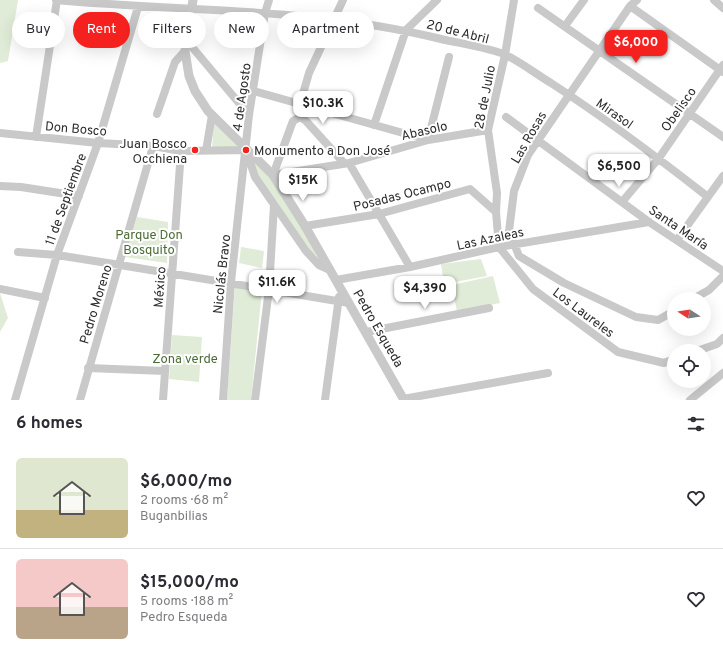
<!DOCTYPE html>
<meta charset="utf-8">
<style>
body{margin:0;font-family:Overpass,sans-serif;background:#f7f7f7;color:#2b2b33;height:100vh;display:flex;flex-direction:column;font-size:15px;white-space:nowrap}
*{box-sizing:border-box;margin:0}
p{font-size:13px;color:#7c7c81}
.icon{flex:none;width:22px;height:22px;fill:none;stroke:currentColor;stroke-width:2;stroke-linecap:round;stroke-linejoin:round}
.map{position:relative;height:400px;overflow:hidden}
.sheet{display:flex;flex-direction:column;background:#fff;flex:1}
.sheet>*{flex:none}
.banner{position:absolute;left:12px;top:12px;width:400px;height:36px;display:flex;gap:8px}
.needle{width:26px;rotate:282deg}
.fabs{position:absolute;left:667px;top:292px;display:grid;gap:8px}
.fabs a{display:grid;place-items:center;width:44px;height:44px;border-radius:50%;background:#fff;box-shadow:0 4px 16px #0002;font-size:20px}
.price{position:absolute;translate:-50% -34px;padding:0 9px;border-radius:8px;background:#fff;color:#222;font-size:13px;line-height:26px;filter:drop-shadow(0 1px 2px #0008)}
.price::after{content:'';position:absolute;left:50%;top:24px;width:12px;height:9px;margin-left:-6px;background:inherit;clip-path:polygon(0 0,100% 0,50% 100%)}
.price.selected{background:#f4211e;color:#fff}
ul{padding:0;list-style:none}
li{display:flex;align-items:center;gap:12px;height:100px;padding:0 16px}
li+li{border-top:1px solid #e1e1e2}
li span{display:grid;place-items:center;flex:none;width:112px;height:80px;border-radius:6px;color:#555}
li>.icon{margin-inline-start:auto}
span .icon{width:48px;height:48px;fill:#fffc;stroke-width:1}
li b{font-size:17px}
h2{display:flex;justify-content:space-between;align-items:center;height:48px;padding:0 16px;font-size:17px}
.tag{padding:0 14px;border-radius:18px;background:#fff;box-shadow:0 4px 16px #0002;font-size:14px;line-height:36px}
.tag.selected{background:#f4211e;color:#fff}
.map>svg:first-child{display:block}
.green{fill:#e1ecd8}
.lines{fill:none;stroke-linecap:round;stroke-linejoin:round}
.minor{stroke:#c9c9c9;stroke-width:8}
.tertiary{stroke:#c9c9c9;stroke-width:9}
.poi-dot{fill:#f4211e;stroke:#fff;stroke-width:1.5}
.labels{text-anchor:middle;stroke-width:4;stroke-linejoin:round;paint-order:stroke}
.street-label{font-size:13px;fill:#2c2c2c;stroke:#fff}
.poi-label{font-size:13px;fill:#2c2c2c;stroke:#fff;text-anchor:end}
.park-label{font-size:13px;fill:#4a6b36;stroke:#fff}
</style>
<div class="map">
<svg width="723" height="400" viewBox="0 0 723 400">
<rect width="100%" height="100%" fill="#fff"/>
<path class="green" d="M0,0H18L8,61L0,63Z
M214,122L239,148L212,149Z
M252,159L264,168L314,247L316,258L257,177Z
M137,217L168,222L167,263L125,257Z
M241,247L264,251L262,268L239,263Z
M481,259L487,276L444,284L441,264Z
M493,276L500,303L457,312L452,285Z
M235,285L262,290L251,400H227Z
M0,293L8,318L0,332Z
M172,335L202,337L199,382L169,379Z"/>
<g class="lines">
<path class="minor" d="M56,0C186,12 313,7 441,39C458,43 491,48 506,55C522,63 536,74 551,83C605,118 657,157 708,197
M514,0L505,55L488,130L497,193L496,212L499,247L533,289L618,352L664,363L674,359
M637,0L630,6L528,155L514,191L509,231L519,256L564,283L636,317L658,320L674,311
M714,0L723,8
M630,6L723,72
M538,8L723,137
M565,26L584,0
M187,41L249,115
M254,91L428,140L449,57
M300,104L309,73L343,0
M157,114L175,62L185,51
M506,117L649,222L723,271
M374,125L406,30L437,0
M0,133L98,143L153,146L181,151L246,150
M36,137L57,0
M206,151L212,115
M247,153L255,177L306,251L319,265L330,270
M344,163L306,121L300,117L293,121L273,175L349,163L428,140L488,130
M349,163L410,267
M0,186L21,187L79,196
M622,202L659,158L723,65
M305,226L379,214L470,189L496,212
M677,240L723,176
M18,252L57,255L120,265L349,303
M336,280L410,267L499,247L649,222
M0,289L45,298
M693,299L709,290L723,276
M366,332L489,308
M697,351L717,344L723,338
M88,368L165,371
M403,399L548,373
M15,400L57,255L98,143L138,7
M80,400L153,146
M163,400L181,151
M223,400L231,282L249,115L265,13L269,0
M255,400L269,289L274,205
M325,400L339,297
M690,400L723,373"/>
<path class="tertiary" d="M193,0L185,51L189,76L195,91L208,111L273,175L305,226L404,400"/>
</g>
<g class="poi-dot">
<circle cx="195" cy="150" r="4"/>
<circle cx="246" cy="150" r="4"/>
</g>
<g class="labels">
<g class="street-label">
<text transform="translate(458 31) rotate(14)" y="5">20 de Abril</text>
<text transform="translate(241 97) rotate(-82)" y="5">4 de Agosto</text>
<text transform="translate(484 97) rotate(-79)" y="5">28 de Julio</text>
<text transform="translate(678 109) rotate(-55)" y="5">Obelisco</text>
<text transform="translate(615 113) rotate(35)" y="5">Mirasol</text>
<text transform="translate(76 128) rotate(5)" y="5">Don Bosco</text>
<text transform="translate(424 130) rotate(-13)" y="5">Abasolo</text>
<text transform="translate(528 137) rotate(-60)" y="5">Las Rosas</text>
<text transform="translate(402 194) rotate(-14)" y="5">Posadas Ocampo</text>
<text transform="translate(65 199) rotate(-70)" y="5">11 de Septiembre</text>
<text transform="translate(679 227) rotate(34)" y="5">Santa María</text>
<text transform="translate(490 238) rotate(-12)" y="5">Las Azaleas</text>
<text transform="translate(221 274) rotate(-84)" y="5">Nicolás Bravo</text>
<text transform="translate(159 287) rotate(-86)" y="5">México</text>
<text transform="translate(95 304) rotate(-73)" y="5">Pedro Moreno</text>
<text transform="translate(584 312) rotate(37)" y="5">Los Laureles</text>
<text transform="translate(379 328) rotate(60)" y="5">Pedro Esqueda</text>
</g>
<g class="poi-label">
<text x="187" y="148">Juan Bosco<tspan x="187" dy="15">Occhiena</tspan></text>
<text x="254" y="155" text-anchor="start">Monumento a Don José</text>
</g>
<g class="park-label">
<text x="149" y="239">Parque Don<tspan x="149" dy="15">Bosquito</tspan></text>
<text x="185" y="363">Zona verde</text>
</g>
</g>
</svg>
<div class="fabs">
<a><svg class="needle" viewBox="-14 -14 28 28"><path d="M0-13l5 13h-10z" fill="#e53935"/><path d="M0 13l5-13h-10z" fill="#7c7c81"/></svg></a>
<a><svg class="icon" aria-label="locate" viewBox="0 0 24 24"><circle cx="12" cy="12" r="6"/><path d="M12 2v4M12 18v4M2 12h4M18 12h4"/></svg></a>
</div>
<b class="price selected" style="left:636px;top:64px">$6,000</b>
<b class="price" style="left:323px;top:125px">$10.3K</b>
<b class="price" style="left:619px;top:188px">$6,500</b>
<b class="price" style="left:303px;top:202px">$15K</b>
<b class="price" style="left:277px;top:304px">$11.6K</b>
<b class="price" style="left:425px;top:310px">$4,390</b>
<div class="banner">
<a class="tag">Buy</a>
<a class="tag selected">Rent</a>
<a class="tag">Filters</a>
<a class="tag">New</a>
<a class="tag">Apartment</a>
</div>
</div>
<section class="sheet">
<h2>6 homes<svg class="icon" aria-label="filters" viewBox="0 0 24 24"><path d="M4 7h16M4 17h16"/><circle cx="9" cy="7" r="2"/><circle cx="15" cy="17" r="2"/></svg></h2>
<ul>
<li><span style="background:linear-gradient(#dfe7d0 65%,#c2b280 0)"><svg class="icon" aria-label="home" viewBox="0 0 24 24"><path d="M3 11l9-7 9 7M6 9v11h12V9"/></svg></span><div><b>$6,000/mo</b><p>2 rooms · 68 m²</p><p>Buganbilias</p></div><svg class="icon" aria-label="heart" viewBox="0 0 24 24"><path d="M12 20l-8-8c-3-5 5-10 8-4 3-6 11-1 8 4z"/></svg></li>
<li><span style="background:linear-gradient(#f6c9c9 60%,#b9a48a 0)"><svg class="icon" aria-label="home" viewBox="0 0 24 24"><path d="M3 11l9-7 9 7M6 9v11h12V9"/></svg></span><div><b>$15,000/mo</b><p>5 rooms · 188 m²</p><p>Pedro Esqueda</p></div><svg class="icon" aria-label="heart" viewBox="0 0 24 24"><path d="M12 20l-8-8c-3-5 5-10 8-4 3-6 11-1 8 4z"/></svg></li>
</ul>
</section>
